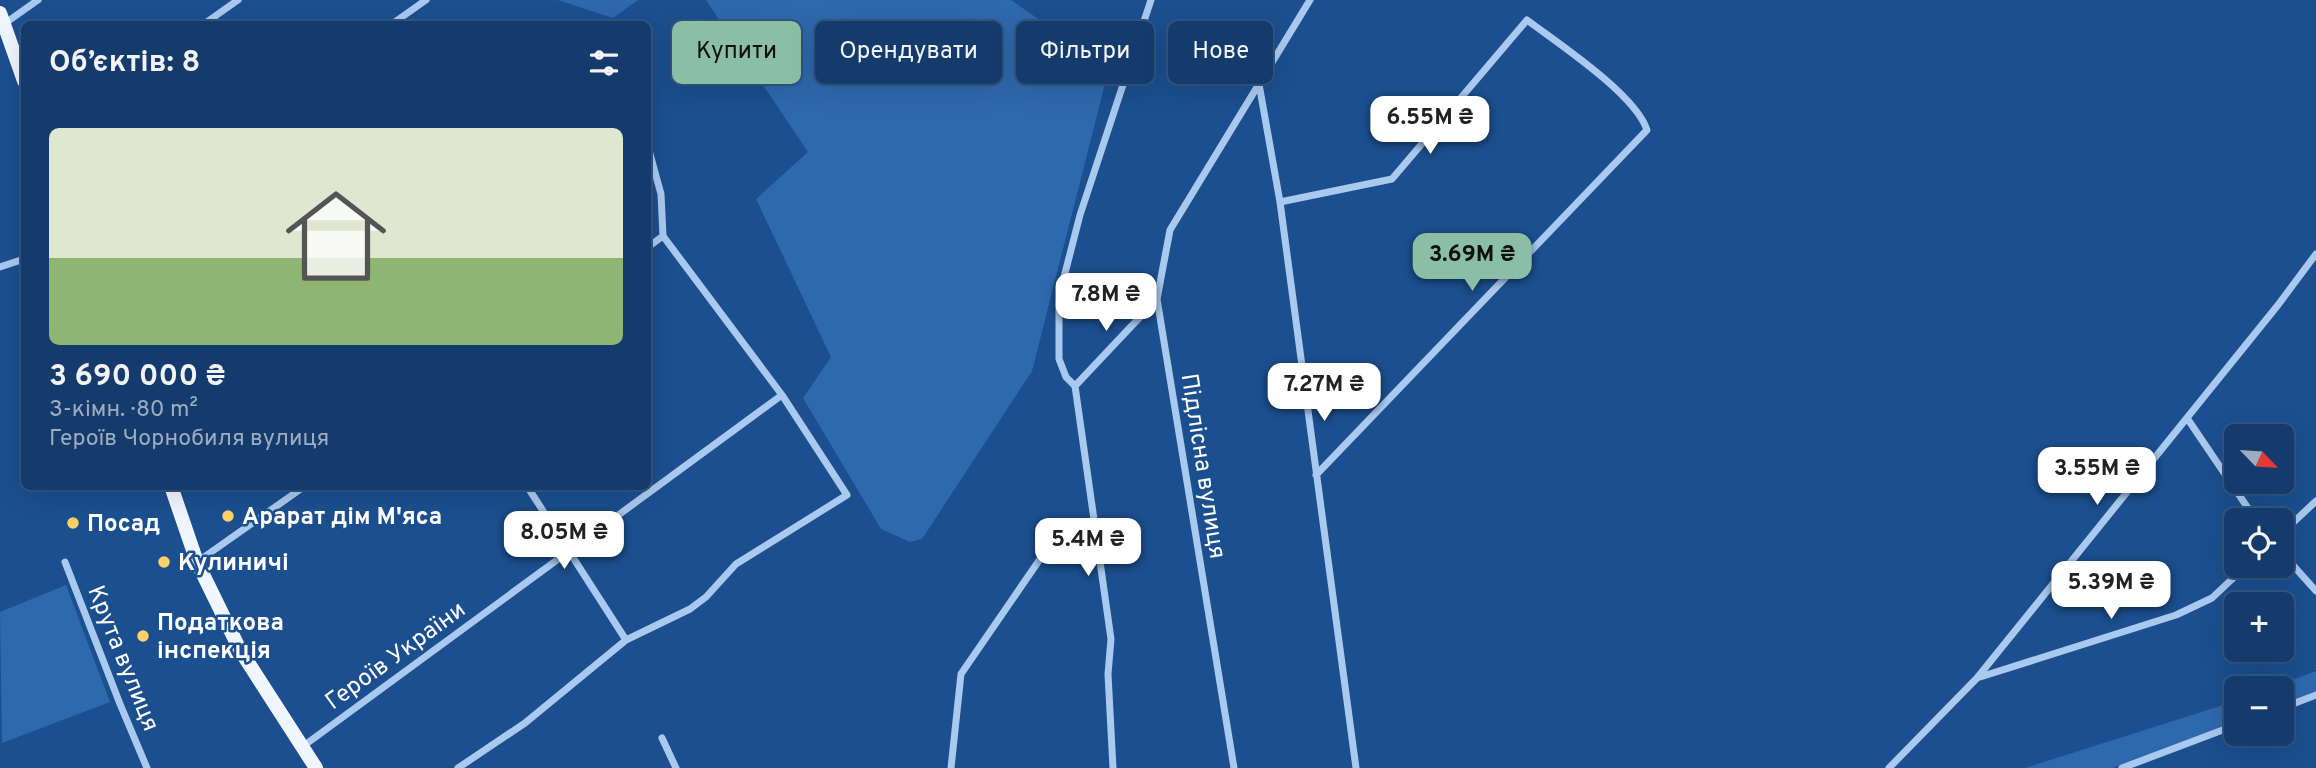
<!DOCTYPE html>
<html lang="uk">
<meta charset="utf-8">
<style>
body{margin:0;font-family:Overpass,sans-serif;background:#1d4271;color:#f1f3f6;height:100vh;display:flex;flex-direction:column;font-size:26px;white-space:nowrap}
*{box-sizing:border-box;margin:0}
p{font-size:23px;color:#9dadc1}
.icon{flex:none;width:38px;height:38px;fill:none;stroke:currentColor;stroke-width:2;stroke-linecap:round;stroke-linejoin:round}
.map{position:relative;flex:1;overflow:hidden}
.drawer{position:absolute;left:21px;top:21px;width:630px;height:469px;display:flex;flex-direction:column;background:#143b6b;border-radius:10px;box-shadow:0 7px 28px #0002,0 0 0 2px #33557e}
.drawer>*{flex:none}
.top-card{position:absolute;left:672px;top:21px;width:665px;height:63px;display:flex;gap:14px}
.needle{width:46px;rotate:115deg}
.fabs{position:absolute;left:2224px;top:424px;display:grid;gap:14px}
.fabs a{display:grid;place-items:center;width:70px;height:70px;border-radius:10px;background:#143b6b;box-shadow:0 7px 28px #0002,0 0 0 2px #33557e;font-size:35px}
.price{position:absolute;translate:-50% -60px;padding:0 16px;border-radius:14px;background:#fff;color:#222;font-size:23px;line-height:46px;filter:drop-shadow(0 2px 4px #0008)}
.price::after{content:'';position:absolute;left:50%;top:42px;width:21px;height:16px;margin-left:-10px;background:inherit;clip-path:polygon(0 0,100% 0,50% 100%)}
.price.selected{background:#8abfa5;color:#111}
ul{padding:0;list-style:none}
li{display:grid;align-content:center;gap:14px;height:371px;padding:0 28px}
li+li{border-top:2px solid #33557e}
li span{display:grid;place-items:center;height:217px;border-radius:10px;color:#555}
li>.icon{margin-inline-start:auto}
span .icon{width:126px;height:126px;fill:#fffc;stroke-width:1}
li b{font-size:30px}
h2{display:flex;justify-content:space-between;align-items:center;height:84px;padding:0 28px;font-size:30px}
.chip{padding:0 24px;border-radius:10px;background:#143b6b;box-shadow:0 7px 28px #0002,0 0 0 2px #33557e;font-size:24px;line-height:63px}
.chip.selected{background:#8abfa5;color:#111}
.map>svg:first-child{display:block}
.green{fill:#2e69ad}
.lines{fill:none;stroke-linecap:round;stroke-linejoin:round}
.street{stroke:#a9c9ee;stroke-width:7}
.primary{stroke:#f0f6ff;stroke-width:14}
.poi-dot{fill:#ffd166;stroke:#1b4f8f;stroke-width:2.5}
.labels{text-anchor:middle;stroke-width:5;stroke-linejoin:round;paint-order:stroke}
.street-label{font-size:24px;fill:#fff;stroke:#1b4f8f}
.poi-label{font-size:24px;font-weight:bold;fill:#fff;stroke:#1b4f8f;text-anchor:start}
</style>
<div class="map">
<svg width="2316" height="768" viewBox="0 0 2316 768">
<rect width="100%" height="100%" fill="#1b4f8f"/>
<path class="green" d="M558,0H638L613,18Z
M706,0H1011L1109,68L1032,371L922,539L910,542L881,529L803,398L831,357L756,199L808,152Z
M66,585L110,702L2,743L0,612Z
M2316,671V695L2282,708V688H2272Z
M2236,701V724L2113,768H2025Z"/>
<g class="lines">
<path class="street" d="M4,24L38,0
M204,24L238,0
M392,24L426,0
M1259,84L1280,202L1356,768
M1280,202L1392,179L1527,20C1559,44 1635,94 1647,130L1316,475
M648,247L663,236
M0,267L24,259
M1075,386L1157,299
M2187,418L2256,520
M527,486L626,640
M2282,533L2316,501
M2282,553L2316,591
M65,562L120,704L147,768
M197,562L305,486
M1977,678L2176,615L2212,598L2247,565
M2282,708L2316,695
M662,738L676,768
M302,747L782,395
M458,768L525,723L626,640L690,609L706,597L736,564L847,495L782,395L663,236L661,194L648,147
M951,768L961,674L1049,546L1095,524
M1113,768L1108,674L1111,639L1075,386L1066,377L1059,359V305L1063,281L1080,215L1151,0
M1234,768L1157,299L1170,230L1310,0
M1889,768L1977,678L2278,305L2316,254
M2122,768L2236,725"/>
<path class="primary" d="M0,13L24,81
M171,486L197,562L240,650L316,768"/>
</g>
<g class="poi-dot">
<circle cx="228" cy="516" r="7"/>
<circle cx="73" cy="523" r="7"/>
<circle cx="164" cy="562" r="7"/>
<circle cx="143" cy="636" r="7"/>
</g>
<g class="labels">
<g class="street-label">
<text transform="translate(1204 466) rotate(81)" y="8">Підлісна вулиця</text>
<text transform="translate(395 655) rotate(-36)" y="8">Героїв України</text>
<text transform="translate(124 658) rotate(68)" y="8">Крута вулиця</text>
</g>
<g class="poi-label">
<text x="242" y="524">Арарат дім М'яса</text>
<text x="87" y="531">Посад</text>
<text x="178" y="570">Кулиничі</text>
<text x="157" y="630">Податкова<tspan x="157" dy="28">інспекція</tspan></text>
</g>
</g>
</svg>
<div class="fabs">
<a><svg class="needle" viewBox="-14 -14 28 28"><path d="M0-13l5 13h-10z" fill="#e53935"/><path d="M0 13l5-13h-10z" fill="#9dadc1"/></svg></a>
<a><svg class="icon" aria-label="locate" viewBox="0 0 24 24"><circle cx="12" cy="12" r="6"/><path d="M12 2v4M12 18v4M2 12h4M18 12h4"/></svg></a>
<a>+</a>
<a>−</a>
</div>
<b class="price" style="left:1430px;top:156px">6.55M ₴</b>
<b class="price selected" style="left:1472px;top:293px">3.69M ₴</b>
<b class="price" style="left:1106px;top:333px">7.8M ₴</b>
<b class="price" style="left:1324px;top:423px">7.27M ₴</b>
<b class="price" style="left:2097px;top:507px">3.55M ₴</b>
<b class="price" style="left:564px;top:571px">8.05M ₴</b>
<b class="price" style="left:1088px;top:578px">5.4M ₴</b>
<b class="price" style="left:2111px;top:621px">5.39M ₴</b>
<div class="top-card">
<a class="chip selected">Купити</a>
<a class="chip">Орендувати</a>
<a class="chip">Фільтри</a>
<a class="chip">Нове</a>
</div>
<section class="drawer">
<h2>Об’єктів: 8<svg class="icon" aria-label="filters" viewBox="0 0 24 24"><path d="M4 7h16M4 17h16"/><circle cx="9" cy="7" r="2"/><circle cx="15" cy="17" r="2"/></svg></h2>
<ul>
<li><span style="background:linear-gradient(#dfe7d0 60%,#8fb573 0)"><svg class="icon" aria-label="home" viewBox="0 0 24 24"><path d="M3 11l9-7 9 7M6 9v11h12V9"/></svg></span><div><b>3 690 000 ₴</b><p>3-кімн. · 80 m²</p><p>Героїв Чорнобиля вулиця</p></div></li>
</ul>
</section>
</div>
